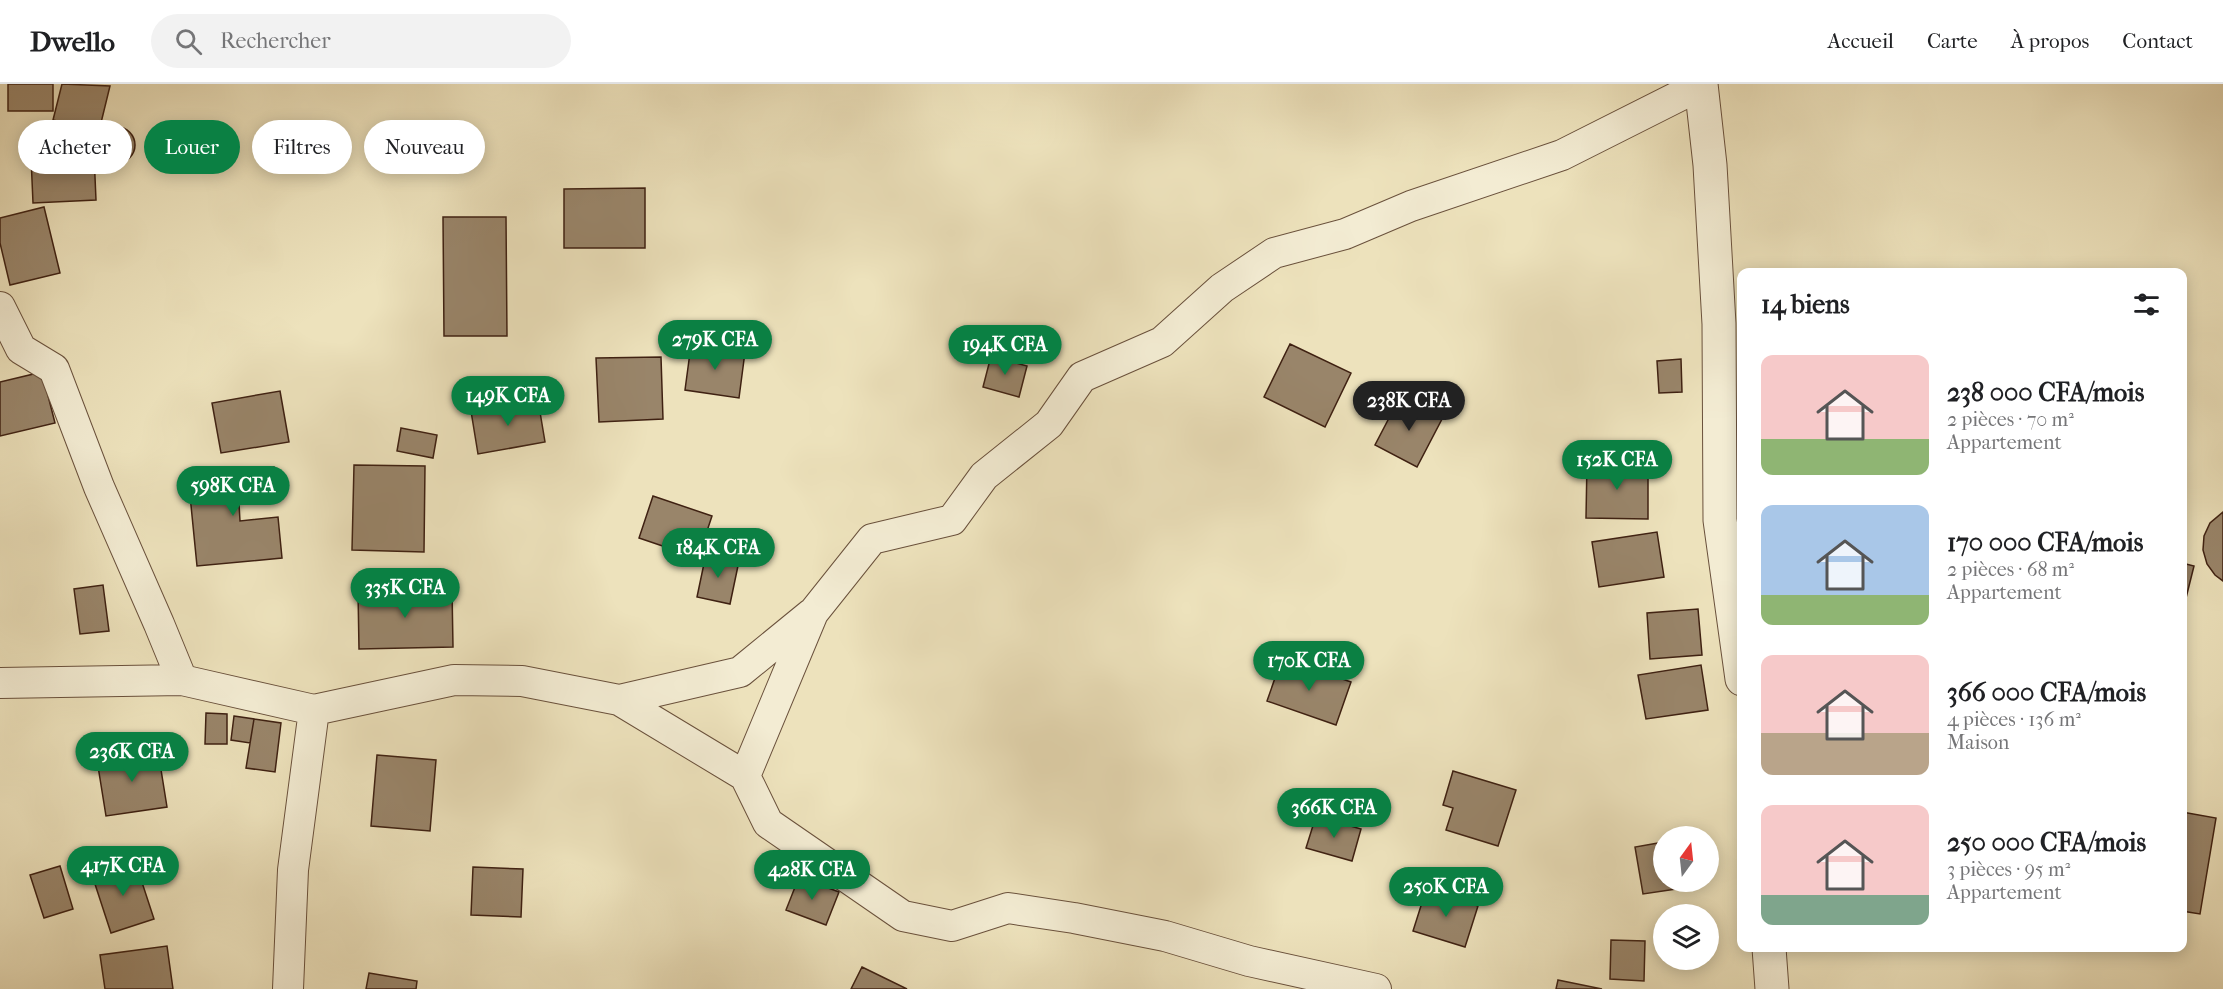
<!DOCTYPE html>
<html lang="fr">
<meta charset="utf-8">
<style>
body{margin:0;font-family:"IM FELL French Canon",serif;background:#f2f2f2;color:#202124;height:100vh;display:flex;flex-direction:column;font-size:22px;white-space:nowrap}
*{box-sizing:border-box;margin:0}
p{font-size:20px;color:#757577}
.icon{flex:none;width:33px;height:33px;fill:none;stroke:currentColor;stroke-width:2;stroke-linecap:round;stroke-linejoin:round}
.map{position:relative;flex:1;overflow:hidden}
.side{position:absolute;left:1737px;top:184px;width:450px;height:684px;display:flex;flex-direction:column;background:#fff;border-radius:12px;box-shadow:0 3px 15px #0003}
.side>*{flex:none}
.guide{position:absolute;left:18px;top:36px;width:570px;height:54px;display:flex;gap:12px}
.needle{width:39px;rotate:15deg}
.controls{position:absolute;left:1653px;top:742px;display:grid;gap:12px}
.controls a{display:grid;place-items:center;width:66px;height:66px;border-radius:50%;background:#fff;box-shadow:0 3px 15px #0003;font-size:30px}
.price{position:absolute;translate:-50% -51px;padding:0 14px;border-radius:21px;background:#0b8043;color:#fff;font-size:20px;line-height:39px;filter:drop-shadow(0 2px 3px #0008)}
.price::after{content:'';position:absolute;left:50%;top:36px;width:18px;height:14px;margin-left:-9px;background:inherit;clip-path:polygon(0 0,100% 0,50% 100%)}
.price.on{background:#222;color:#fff}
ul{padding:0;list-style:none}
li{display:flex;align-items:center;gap:18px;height:150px;padding:0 24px}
li span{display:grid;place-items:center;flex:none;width:168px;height:120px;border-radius:12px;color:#555}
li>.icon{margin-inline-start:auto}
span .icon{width:72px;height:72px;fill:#fffc;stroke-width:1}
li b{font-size:26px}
h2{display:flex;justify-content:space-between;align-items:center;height:72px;padding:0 24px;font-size:26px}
.chip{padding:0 21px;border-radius:27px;background:#fff;box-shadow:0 3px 15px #0003;font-size:21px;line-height:54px}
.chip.on{background:#0b8043;color:#fff}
header{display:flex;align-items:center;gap:36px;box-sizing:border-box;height:84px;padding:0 30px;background:#fff;border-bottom:2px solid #e0e0e0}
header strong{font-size:28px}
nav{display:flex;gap:33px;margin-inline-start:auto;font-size:21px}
.search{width:420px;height:54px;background:#f2f2f2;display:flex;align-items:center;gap:15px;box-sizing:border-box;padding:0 21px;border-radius:33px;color:#757577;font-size:22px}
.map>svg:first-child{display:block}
.building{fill:#99856a;stroke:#3f2112;stroke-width:1.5}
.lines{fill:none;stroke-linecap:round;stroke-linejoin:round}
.minor-casing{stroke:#6a513c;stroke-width:32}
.tertiary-casing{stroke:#6a513c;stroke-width:35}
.minor{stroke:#f3ecd3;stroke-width:30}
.tertiary{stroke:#f3ecd3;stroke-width:33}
</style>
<header>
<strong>Dwello</strong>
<div class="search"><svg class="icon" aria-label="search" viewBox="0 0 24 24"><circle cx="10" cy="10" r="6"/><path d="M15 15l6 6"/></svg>Rechercher</div>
<nav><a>Accueil</a><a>Carte</a><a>À propos</a><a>Contact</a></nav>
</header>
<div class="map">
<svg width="2223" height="905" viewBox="0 0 2223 905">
<rect width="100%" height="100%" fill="#ede2bc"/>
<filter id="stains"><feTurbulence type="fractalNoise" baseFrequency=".00333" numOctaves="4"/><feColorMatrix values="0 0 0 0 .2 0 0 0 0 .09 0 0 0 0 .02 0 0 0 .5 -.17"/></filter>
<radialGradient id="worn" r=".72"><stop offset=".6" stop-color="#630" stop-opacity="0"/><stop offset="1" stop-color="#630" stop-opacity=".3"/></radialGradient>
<path class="building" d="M8,0H53V27H8Z
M62,0L110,2L99,47L53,36Z
M99 61a18 18 0 1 1 36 0a18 18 0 1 1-36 0Z
M94,70L96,116L33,119L31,73Z
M645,104V164H564V105Z
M44,123L60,189L10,201L0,159V134Z
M443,133H506L507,252H444Z
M1290,260L1351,289L1325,343L1264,313Z
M691,261L745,268L739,314L685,306Z
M991,272L1027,282L1019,313L983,303Z
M661,273L663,335L599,338L596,274Z
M1681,275L1682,308L1659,309L1657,277Z
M42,288L55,339L0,352V298Z
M280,307L289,358L221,369L212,319Z
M1400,313L1442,335L1417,383L1375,361Z
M538,316L545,358L478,370L471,327Z
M401,344L437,351L433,374L397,367Z
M1587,378L1648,379V435L1586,434Z
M354,381L425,382L424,468L352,466Z
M274,383L277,416L239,420L240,437L278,433L282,474L197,482L188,391Z
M653,412L712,432L698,474L639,454Z
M2223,428V497L2215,491L2207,480L2203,466L2204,452L2210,439Z
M1657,448L1664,493L1599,503L1592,458Z
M706,470L739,477L730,520L697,513Z
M2182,479L2194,482L2185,518L2182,517Z
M103,501L109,547L80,550L74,505Z
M452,506L453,563L359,565L358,507Z
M1698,525L1702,571L1650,575L1647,529Z
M1282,574L1351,598L1336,641L1267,617Z
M1701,581L1708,626L1646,635L1638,591Z
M206,629L227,630V660H205Z
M234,632L254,635L250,659L231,656Z
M254,635L281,639L275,688L246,684Z
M158,667L167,723L106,732L97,676Z
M377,671L436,676L430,747L371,742Z
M1453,687L1516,706L1498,762L1446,746L1453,724L1443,721Z
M2182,728L2216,734L2200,830L2182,827Z
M1316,732L1361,745L1352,777L1306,764Z
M1664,758V798H1703V801L1643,810L1635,763Z
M135,777L154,835L111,849L92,791Z
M60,782L73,825L44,834L30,791Z
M473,783L523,785L521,833L471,831Z
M799,793L839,808L826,841L786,826Z
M1426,806L1478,822L1465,863L1413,847Z
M1611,856L1645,857L1644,897L1610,895Z
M167,862L173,905H105L100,871Z
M862,883L907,905H851Z
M369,889L417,897L416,905H366Z
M1558,896L1602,905H1556Z"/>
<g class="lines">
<g class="minor-casing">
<path id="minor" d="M0,223L21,265L54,285L99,403L159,540L182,596L314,626L293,786L288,905
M0,599L182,596
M619,616L740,588L811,530
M314,626L454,596L522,597L619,616L745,692
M1376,905L1249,877L1165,852L1074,834L1008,824L952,842L903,832L768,739L745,692L813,529L872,455L952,436L984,392L1049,340L1082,293L1162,258L1222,204L1274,169L1345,150L1411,122L1562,71L1701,1"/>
</g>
<g class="tertiary-casing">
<path id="tertiary" d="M1701,0L1710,81L1719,240L1720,436L1742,595
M1769,864L1772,905"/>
</g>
<use href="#minor" class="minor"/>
<use href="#tertiary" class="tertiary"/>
</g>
<rect width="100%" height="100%" filter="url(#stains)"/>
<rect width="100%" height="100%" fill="url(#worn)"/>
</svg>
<div class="controls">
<a><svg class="needle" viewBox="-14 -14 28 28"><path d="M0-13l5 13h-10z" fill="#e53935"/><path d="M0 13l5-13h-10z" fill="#757577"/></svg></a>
<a><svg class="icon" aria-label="layers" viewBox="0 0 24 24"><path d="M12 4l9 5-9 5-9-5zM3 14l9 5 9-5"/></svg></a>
</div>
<b class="price" style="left:715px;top:287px">279K CFA</b>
<b class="price" style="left:1005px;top:292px">194K CFA</b>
<b class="price" style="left:508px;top:343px">149K CFA</b>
<b class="price on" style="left:1409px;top:348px">238K CFA</b>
<b class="price" style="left:1617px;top:407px">152K CFA</b>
<b class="price" style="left:233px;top:433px">598K CFA</b>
<b class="price" style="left:718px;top:495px">184K CFA</b>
<b class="price" style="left:405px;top:535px">335K CFA</b>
<b class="price" style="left:1309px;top:608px">170K CFA</b>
<b class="price" style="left:132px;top:699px">236K CFA</b>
<b class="price" style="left:1334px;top:755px">366K CFA</b>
<b class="price" style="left:123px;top:813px">417K CFA</b>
<b class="price" style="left:812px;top:817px">428K CFA</b>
<b class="price" style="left:1446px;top:834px">250K CFA</b>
<div class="guide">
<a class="chip">Acheter</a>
<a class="chip on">Louer</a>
<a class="chip">Filtres</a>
<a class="chip">Nouveau</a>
</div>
<section class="side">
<h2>14 biens<svg class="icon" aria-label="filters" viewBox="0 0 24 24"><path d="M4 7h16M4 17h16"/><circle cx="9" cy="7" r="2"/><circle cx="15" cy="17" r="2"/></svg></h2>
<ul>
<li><span style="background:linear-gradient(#f6c9c9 70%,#8fb573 0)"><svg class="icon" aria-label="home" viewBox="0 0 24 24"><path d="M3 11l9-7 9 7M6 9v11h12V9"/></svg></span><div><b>238 000 CFA/mois</b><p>2 pièces · 70 m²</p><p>Appartement</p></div></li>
<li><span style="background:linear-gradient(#a9c7e8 75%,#8fb573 0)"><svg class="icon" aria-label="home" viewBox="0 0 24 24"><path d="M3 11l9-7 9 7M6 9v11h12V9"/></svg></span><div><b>170 000 CFA/mois</b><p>2 pièces · 68 m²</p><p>Appartement</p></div></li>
<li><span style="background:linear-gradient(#f6c9c9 65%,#b9a48a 0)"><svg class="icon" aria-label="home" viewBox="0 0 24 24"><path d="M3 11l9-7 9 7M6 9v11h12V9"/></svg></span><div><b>366 000 CFA/mois</b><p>4 pièces · 136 m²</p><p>Maison</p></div></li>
<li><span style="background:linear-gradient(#f6c9c9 75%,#7fa58c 0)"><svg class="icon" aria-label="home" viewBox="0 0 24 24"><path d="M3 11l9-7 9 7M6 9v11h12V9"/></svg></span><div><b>250 000 CFA/mois</b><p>3 pièces · 95 m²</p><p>Appartement</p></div></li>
</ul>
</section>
</div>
